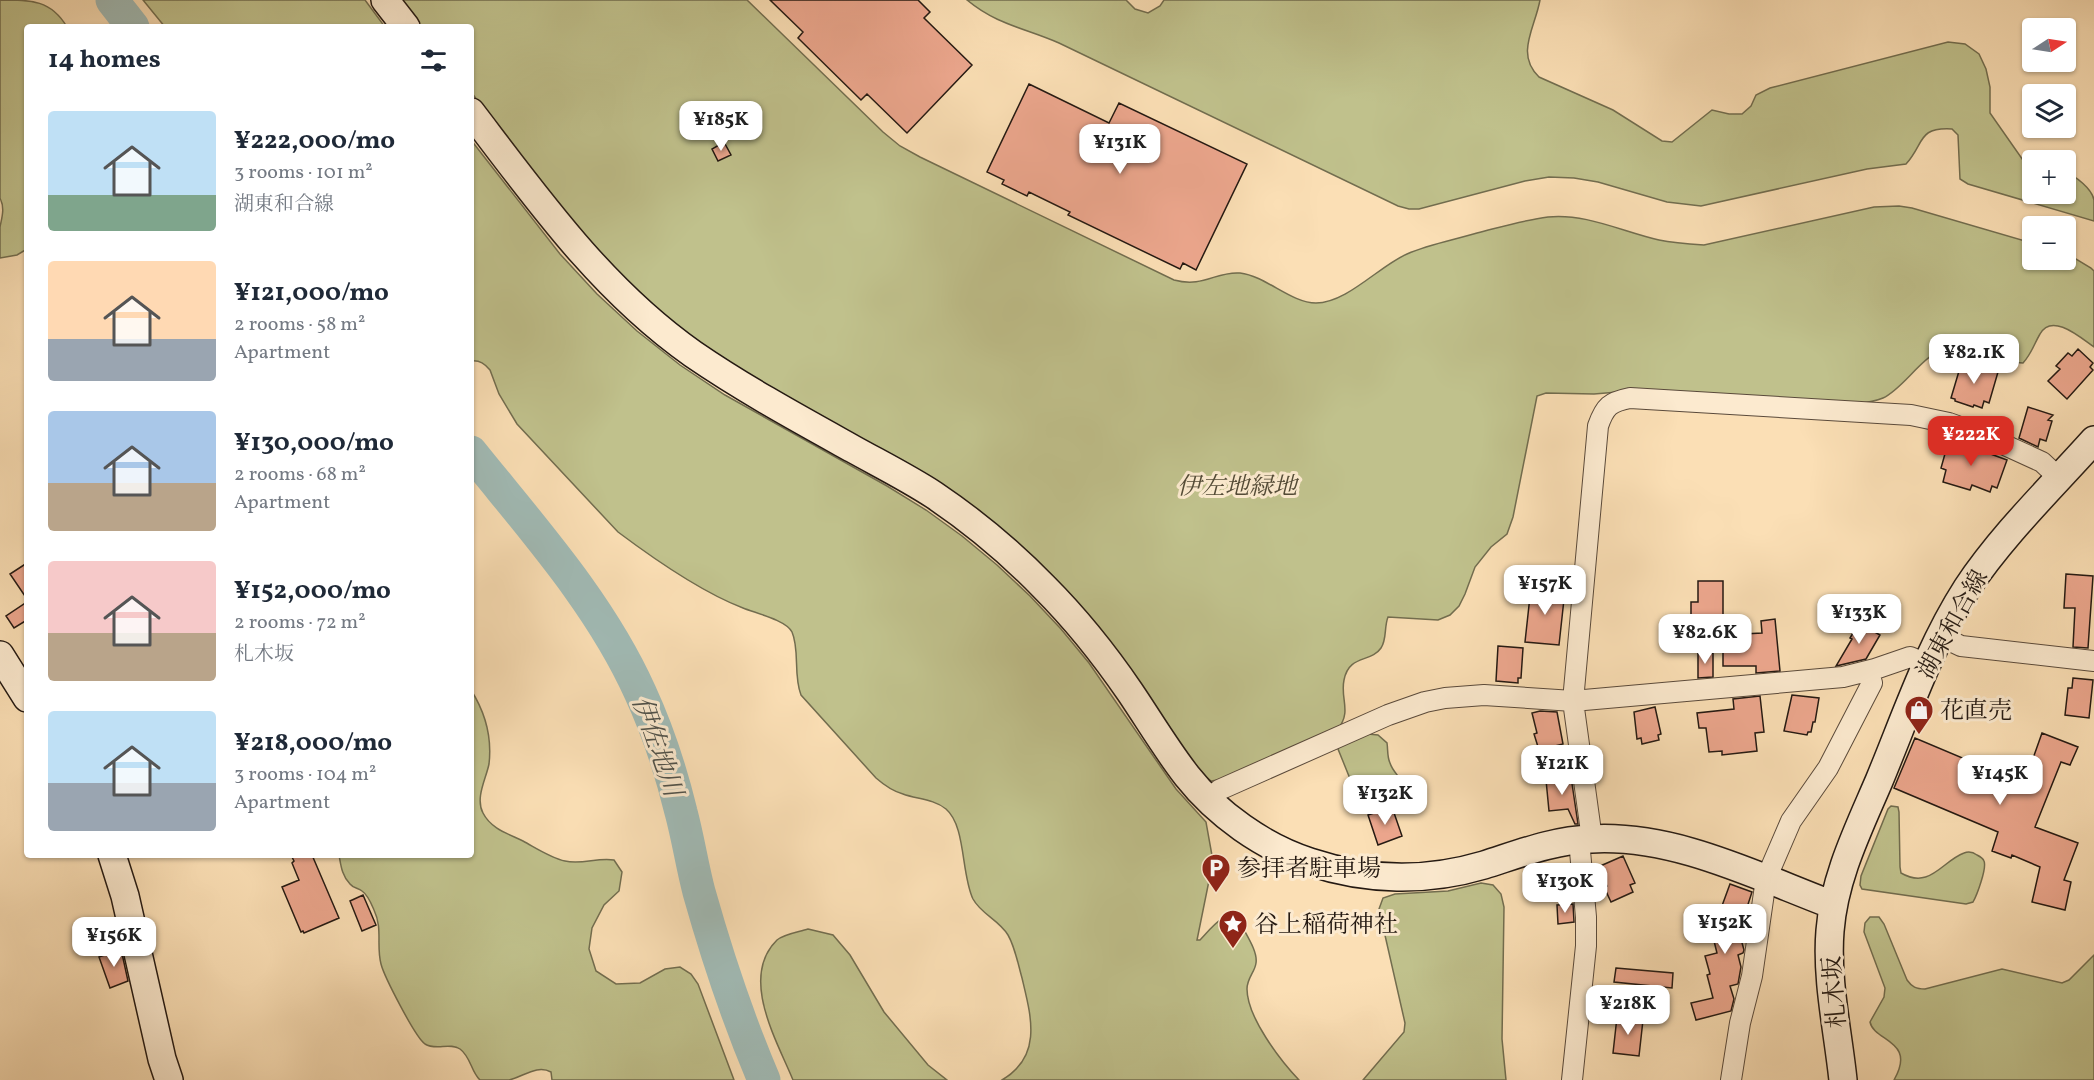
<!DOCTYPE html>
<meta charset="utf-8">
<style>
body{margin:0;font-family:Vollkorn,"Noto Serif JP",serif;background:#f6f6f7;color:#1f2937;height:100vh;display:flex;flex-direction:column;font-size:22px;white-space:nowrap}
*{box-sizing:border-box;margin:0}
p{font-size:20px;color:#747a83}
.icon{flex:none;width:33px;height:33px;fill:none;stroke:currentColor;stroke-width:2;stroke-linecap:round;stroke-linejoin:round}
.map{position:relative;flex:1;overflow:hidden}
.panel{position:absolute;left:24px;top:24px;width:450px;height:834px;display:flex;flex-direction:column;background:#fff;border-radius:6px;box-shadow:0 2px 4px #0004}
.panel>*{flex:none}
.needle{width:39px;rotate:78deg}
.fabs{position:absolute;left:2022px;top:18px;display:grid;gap:12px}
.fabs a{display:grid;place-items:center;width:54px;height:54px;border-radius:6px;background:#fff;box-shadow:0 2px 4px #0004;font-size:30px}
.price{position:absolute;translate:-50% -51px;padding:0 14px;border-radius:12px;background:#fff;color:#222;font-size:20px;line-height:39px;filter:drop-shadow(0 2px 3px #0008)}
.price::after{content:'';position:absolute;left:50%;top:36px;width:18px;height:14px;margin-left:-9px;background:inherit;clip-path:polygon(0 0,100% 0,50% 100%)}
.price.on{background:#d93025;color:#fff}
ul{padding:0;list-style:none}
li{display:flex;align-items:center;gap:18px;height:150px;padding:0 24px}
li span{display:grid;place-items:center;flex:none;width:168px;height:120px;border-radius:6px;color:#555}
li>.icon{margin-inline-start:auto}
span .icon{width:72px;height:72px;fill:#fffc;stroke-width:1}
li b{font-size:26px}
h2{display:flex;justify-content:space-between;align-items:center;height:72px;padding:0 24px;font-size:26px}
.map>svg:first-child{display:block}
.green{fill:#c0c18c;stroke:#726d4f;stroke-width:1.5}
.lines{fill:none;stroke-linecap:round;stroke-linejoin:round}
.river{stroke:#a1bbb6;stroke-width:33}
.building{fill:#eda78e;stroke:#241912;stroke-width:1.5}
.street-casing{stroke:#5a4a3b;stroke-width:22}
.secondary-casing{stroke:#241912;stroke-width:30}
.street{stroke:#fceacf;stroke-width:20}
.secondary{stroke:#fceacf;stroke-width:27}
.labels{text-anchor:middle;stroke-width:6;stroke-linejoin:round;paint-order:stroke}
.park-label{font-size:24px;font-style:italic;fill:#534b37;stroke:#fceacf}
.street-label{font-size:24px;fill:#241912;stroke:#fceacf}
.poi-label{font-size:24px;fill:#241912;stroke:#fceacf;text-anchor:start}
.water-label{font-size:26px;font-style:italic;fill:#50524b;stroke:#fceacf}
</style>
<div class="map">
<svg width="2094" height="1080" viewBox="0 0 2094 1080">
<rect width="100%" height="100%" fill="#fbdfb5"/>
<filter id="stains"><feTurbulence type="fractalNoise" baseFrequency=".00333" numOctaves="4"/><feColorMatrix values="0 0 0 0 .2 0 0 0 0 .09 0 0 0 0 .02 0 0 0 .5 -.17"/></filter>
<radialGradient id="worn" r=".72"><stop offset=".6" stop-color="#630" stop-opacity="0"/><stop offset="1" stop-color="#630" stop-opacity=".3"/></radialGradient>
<path class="green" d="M0,0C32,0 51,0 67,27H27V249L17,255L0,258C0,249 0,237 0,227C2,217 5,208 0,198Z
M143,0H365L385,27H165Z
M401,0H747L883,132L900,146L920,157L1174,280C1204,288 1216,271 1240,273C1266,276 1291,303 1316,303C1347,303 1379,266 1407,254C1430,244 1454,240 1477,233C1501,227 1524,220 1548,217C1586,213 1623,232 1659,240C1674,243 1689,244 1704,245L1874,207L1899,206L1912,208L2032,243V260H2066V253L2091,268L2094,271V347C2081,338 2052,312 2040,334C2033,346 2032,353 2023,363C1998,363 1973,345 1950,348C1925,350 1905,388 1883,398C1874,402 1864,403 1855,404L1630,391L1594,394L1546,393L1537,396L1513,517L1507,534L1491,547L1475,567L1465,594L1459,606L1450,615L1438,620L1388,617C1384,627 1387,639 1381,648C1371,663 1349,654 1344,680C1340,699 1352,711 1338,729L1225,779L1211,781L1198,770L1139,684L861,439L740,370L697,341L656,309L617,274L549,194L471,92V27H421Z
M967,0H1126L1135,9L1148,13L1160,6L1164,0H1540C1535,28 1515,54 1539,77L1613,110L1662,141L1672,142L1712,110L1729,114H1742L1751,106L1756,95L1770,88L1948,42L1965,44L1979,54L1986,69L1990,87V113L2032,173V194H2066V173C2076,176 2092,189 2094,200C2094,206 2094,215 2094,221L1968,184L1960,179L1958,135L1952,129C1917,127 1925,143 1906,164L1867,169L1701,206L1667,202L1598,182L1574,178L1549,177L1525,181L1419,209H1409L1398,206L1059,43C1025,28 997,25 967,0Z
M471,140L560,254L597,294L637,331L680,365L725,395L887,486L926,510L962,536L997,565L1030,596L1061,629L1089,663L1176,789L1206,822L1213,861L1197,940H1200C1209,931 1227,906 1239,920C1244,932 1258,950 1256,963C1255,972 1247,978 1247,989C1247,1017 1280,1060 1299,1080H1002C1043,1056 1031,1016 1022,978C1018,964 1015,947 1008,935C999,920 981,914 973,899C961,874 966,826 946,809C934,799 916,799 903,794C892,791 884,785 876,778L801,695C793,675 800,650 792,632C786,620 755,613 743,608C701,592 654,559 618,532L517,424L499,394L490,370C485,364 480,360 471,361Z
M471,690C485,712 492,738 489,764C486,779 475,798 483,813C491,829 509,834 523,841C536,848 551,858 565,861C582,865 598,857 614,860L622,872L619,891L604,905L592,928L589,949L596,971L616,984L640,983L665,969L680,967L691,974L698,984L734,1080H552L551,1072C537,1064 523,1077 509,1080C500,1080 489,1080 480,1080C471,1072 471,1057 460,1049C450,1042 436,1051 425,1044C415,1037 384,976 381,964C376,945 383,929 374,910C371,903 368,895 362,891C358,888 353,888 350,884C342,876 341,866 339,855H471Z
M1368,734L1378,735L1387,743C1388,749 1387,757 1390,763C1394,776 1408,780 1401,795C1389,801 1367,808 1357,796L1338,749L1340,745Z
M1891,806L1898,807L1899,812L1900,867L1901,873C1930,890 1942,861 1964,853C1969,851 1973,852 1977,855C1981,857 1983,858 1984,861C1987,868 1977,895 1973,902L1966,904L1862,889L1860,885L1861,876L1888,809Z
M1481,883L1493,885L1501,894L1504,907L1502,1039L1506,1080H1363L1404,1032L1405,1023L1379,909L1383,898L1395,894L1448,891Z
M1870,917H1879L1884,924L1907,980C1912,987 1916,989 1925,989L2002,969L2062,983L2069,980L2094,955V1080H1894C1917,1040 1874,1042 1870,1022L1884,997L1885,988L1864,932L1865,923Z
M808,929L833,935L850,955L884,1012L928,1065L947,1080H793C777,1041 739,977 777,940C784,934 799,932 808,929Z"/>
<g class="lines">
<path class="river" d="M112,0L133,27
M471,452C532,528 600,603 640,692C658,731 671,771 681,812C688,838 692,865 699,892C717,956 738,1019 764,1080"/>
</g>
<path class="building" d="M770,0H918L930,12L924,18L972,65L907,133L867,94L861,100L798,38L803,32Z
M1029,84L1109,123L1119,103L1247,164L1196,270L1183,263L1180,269L1068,215L1070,212L1029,192L1027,196L1002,184L1004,180L987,172Z
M724,142L731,155L718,161L712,149Z
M2078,349L2093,363L2090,367L2093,370L2067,399L2048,381L2060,369L2056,366L2068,353L2072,356Z
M1962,361L1998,372L1989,403L1984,401L1982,408L1974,405L1973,407L1955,401V399L1951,398Z
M2028,407L2053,415L2048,420L2052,421L2046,441L2040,439L2038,447L2019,438Z
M1950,436L1967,442L1966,445L2007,460L1997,488L1992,486L1990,492L1972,485L1970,490L1943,482L1946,470L1941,468Z
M27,563V599L10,574Z
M2066,574L2093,576L2088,648L2073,647L2075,608H2064Z
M1698,581H1723V623H1691V602H1698Z
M1531,587L1565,590L1559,645L1525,642Z
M27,602V620L14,628L6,616Z
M1775,619L1780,671L1756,673V666H1723V635L1762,633L1761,621Z
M1859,623L1880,635L1866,659L1836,666L1852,639L1850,638Z
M1498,646L1523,648L1521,678H1518V683L1496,681Z
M1698,653H1713V677L1698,678Z
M2073,678L2093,680L2089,718L2065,715L2068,688H2072Z
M1792,695L1819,698L1815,722H1813L1811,732H1808L1807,735L1784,731Z
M1760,696L1764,732L1755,733L1757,751L1722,755V751L1709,752L1706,728H1699L1697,713L1734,709L1733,699Z
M1655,707L1661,734L1658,735L1659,740L1642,744L1641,738L1637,739L1634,712Z
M1540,711L1557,712L1563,744L1539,750L1534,734L1537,733L1532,713Z
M2042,733L2078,747L2070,765L2061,762L2035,827L2078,843L2064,880L2071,882L2065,910L2032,902L2040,867L2012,855L2011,858L1992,851L1998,832L1894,788L1915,738L2024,784Z
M1571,777L1578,824H1575L1568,809L1549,811L1546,780Z
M1392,807L1402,836L1378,845L1368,815Z
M291,855H312L339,918L304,933L303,931L301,932L282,887L299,880L292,863L294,861Z
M1623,856L1635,883L1630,885L1633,892L1611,902L1604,887L1607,886L1598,867Z
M1730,884L1752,892L1739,932L1744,950L1743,953L1738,955L1741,967L1738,984L1730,986L1734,999L1731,1011L1696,1020L1691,1003L1713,998L1707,975L1710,974L1705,956L1717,953L1712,933Z
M363,895L376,925L362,931L350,901Z
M1573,904L1574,922L1558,924L1557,905Z
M121,949L128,981L110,988L99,957Z
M1616,968L1673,973L1672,988L1614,982Z
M1617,1017L1643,1020L1639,1056L1613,1053Z"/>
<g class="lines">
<g class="street-casing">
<path id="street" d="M1940,636L1961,646L2094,661
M1209,800L1219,790L1388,715L1425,702L1445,698L1484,695L1573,701L1843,677L1875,669L1910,657L1927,664
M1592,839L1573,701L1598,426C1605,406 1610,402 1630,398L1911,415L1949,423L1985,436L2042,462L2059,478
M1572,1080L1586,946V917L1579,840
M1731,1080L1740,1023L1752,976L1766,879L1791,821L1828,768L1872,683L1868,671"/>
</g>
<g class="secondary-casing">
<path id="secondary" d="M385,0L406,27
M471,112C538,200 602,290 693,354C744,389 799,419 853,449C880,464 908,478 934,495C974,522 1011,553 1044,587C1076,619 1104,654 1130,692C1149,720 1166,749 1187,776C1217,814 1263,847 1310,862C1367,881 1427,882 1484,865C1519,854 1554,840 1591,839C1674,834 1756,876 1833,905
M0,655L27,698
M112,855L125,896L162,1059L169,1080
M1843,1080C1838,1032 1826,979 1830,931C1834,878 1858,830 1879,781C1906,716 1929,647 1967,588C2003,534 2051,488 2094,440"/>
</g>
<use href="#street" class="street"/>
<use href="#secondary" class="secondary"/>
</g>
<defs>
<g id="shop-pin" transform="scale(1.5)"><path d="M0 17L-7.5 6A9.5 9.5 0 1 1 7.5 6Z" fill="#8f2418" stroke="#fceacf"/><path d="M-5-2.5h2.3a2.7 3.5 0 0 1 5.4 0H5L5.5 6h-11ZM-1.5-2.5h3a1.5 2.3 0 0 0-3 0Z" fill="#fff"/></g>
<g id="parking-pin" transform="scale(1.5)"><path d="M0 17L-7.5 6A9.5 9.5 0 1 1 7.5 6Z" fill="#8f2418" stroke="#fceacf"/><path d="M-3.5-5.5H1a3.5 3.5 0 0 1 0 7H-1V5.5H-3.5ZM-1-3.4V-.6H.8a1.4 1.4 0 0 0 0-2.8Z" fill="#fff"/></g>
<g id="sight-pin" transform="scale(1.5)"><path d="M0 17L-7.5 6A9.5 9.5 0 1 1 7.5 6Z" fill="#8f2418" stroke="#fceacf"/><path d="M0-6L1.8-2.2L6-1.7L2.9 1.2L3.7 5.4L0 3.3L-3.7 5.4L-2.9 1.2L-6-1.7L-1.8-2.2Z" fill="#fff"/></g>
</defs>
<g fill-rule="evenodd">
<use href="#shop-pin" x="1919" y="710"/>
<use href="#parking-pin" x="1216" y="868"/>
<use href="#sight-pin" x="1233" y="924"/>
</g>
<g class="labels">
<g class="park-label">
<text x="1237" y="494">伊左地緑地</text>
</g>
<g class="street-label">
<text transform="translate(1952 624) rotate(-61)" y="8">湖東和合線</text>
<text transform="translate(1834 992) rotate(-95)" y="8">札木坂</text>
</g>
<g class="poi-label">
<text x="1940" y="718">花直売</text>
<text x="1237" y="876">参拝者駐車場</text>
<text x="1254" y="932">谷上稲荷神社</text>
</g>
<g class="water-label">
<text transform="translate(658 746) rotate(71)" y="9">伊佐地川</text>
</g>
</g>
<rect width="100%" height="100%" filter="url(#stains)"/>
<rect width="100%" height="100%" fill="url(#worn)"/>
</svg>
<div class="fabs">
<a><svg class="needle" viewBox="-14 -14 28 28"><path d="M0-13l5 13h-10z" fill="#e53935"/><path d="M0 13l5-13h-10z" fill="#747a83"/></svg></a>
<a><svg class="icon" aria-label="layers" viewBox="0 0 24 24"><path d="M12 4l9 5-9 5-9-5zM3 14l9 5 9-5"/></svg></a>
<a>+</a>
<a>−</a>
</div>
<b class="price" style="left:721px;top:152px">¥185K</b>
<b class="price" style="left:1120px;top:175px">¥131K</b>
<b class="price" style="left:1974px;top:385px">¥82.1K</b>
<b class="price on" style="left:1971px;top:467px">¥222K</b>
<b class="price" style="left:1545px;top:616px">¥157K</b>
<b class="price" style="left:1859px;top:645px">¥133K</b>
<b class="price" style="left:1705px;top:665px">¥82.6K</b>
<b class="price" style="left:1562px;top:796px">¥121K</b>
<b class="price" style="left:2000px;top:806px">¥145K</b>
<b class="price" style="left:1385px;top:826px">¥132K</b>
<b class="price" style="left:1565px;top:914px">¥130K</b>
<b class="price" style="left:1725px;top:955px">¥152K</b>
<b class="price" style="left:114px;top:968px">¥156K</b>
<b class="price" style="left:1628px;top:1036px">¥218K</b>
<section class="panel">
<h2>14 homes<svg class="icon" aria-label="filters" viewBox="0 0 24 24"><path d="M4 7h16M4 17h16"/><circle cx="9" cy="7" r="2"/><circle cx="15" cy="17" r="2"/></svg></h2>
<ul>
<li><span style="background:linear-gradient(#bfe0f5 70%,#7fa58c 0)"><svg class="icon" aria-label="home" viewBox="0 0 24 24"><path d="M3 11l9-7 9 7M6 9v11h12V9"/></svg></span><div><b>¥222,000/mo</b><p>3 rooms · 101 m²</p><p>湖東和合線</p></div></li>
<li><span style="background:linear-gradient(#ffd9b3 65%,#9aa5b1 0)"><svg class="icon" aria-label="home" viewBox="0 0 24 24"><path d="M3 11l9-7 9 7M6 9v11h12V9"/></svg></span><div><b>¥121,000/mo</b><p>2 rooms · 58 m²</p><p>Apartment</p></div></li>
<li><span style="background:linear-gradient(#a9c7e8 60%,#b9a48a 0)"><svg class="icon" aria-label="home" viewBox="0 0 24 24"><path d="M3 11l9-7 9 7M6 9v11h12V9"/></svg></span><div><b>¥130,000/mo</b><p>2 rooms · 68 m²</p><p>Apartment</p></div></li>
<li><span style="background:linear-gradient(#f6c9c9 60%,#b9a48a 0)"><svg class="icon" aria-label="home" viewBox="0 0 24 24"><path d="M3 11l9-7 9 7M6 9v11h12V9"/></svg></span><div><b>¥152,000/mo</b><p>2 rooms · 72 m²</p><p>札木坂</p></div></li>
<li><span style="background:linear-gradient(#bfe0f5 60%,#9aa5b1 0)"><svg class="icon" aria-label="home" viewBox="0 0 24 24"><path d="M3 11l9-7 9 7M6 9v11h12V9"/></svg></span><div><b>¥218,000/mo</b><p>3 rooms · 104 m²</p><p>Apartment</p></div></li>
</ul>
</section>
</div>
